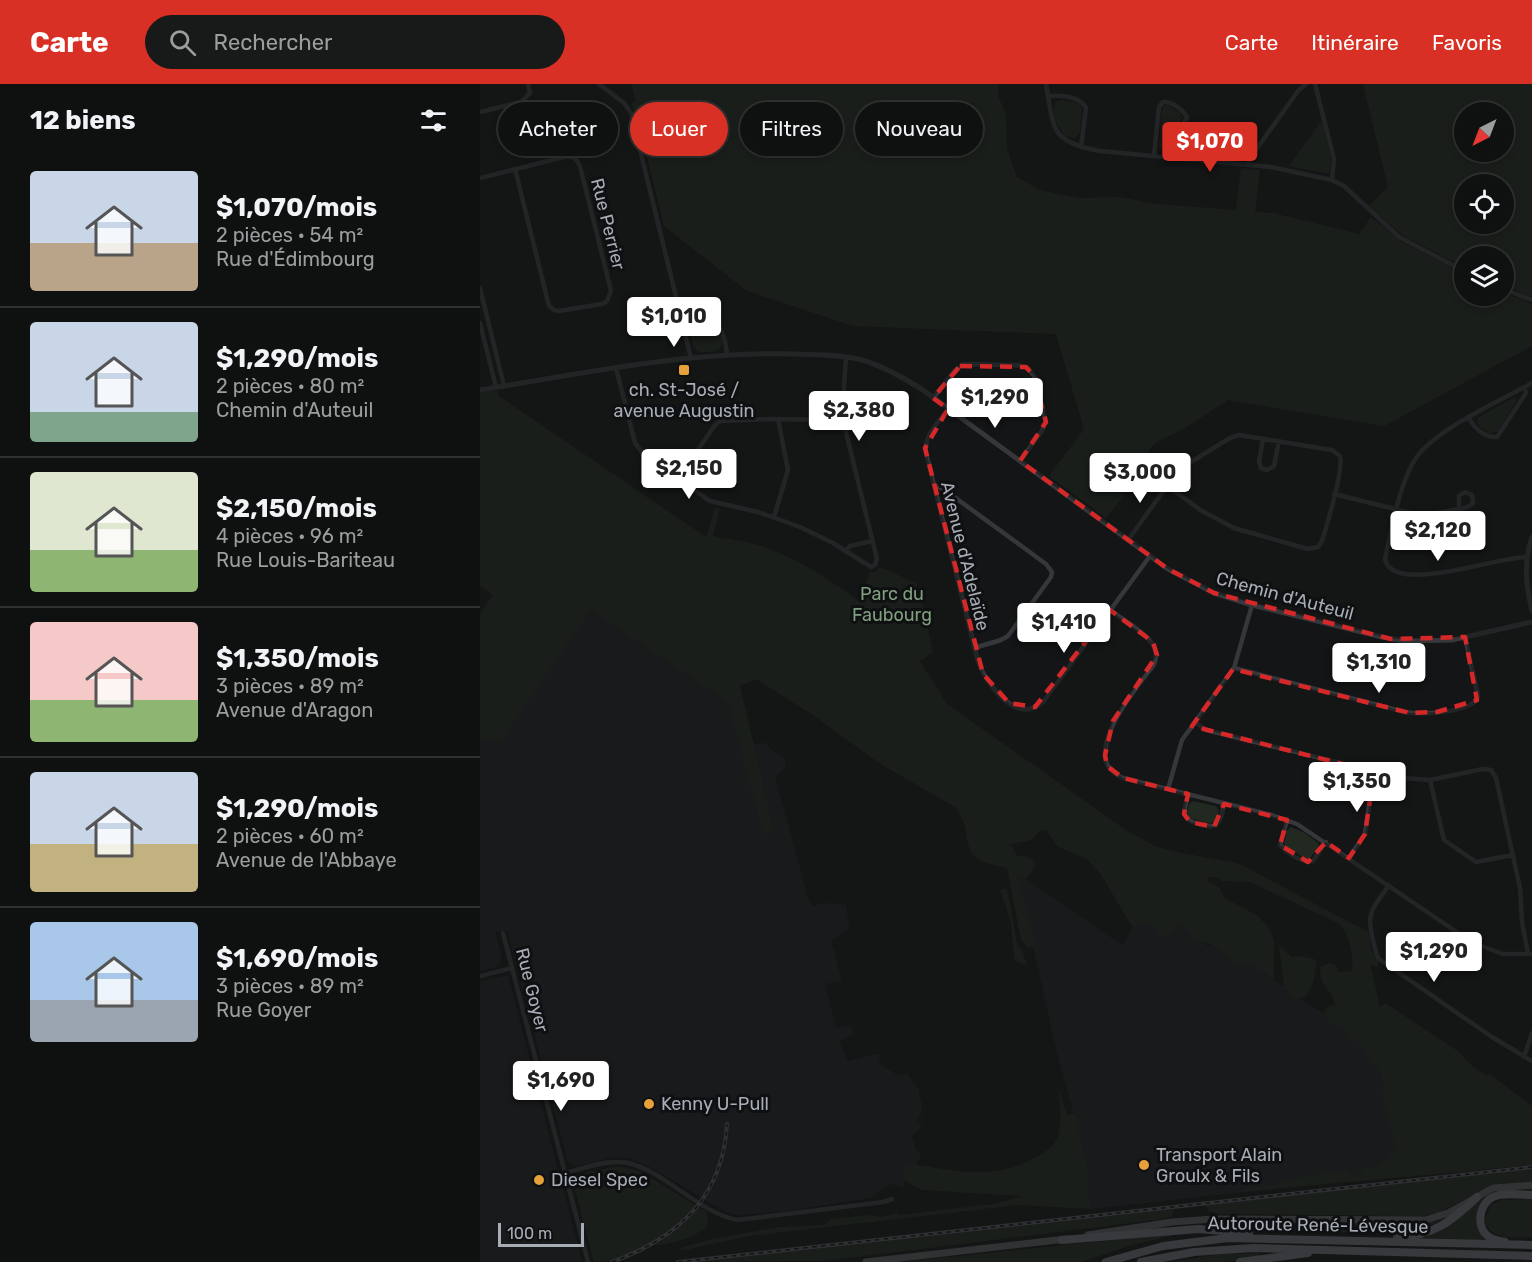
<!DOCTYPE html>
<html lang="fr">
<meta charset="utf-8">
<style>
body{margin:0;font-family:Rubik,sans-serif;background:#181919;color:#f1f3f6;height:100vh;display:flex;flex-direction:column;font-size:22px;white-space:nowrap}
*{box-sizing:border-box;margin:0}
p{font-size:20px;color:#9b9d9f}
.icon{flex:none;width:33px;height:33px;fill:none;stroke:currentColor;stroke-width:2;stroke-linecap:round;stroke-linejoin:round}
.map{position:relative;flex:1;overflow:hidden}
.details{display:flex;flex-direction:column;background:#0f1010;width:480px}
.details>*{flex:none}
.top-card{position:absolute;left:18px;top:18px;width:570px;height:54px;display:flex;gap:12px}
.needle{width:39px;rotate:222deg}
.controls{position:absolute;left:974px;top:18px;display:grid;gap:12px}
.controls a{display:grid;place-items:center;width:60px;height:60px;border-radius:50%;background:#0f1010;box-shadow:0 3px 9px #0003,0 0 0 2px #2f3030;font-size:30px}
.scale{position:absolute;left:18px;bottom:15px;width:86px;box-sizing:border-box;padding-left:6px;border:3px solid #a7adb6;border-top:0;font-size:16px;line-height:21px;white-space:nowrap;color:#a7adb6;-webkit-text-stroke:4px #0f1011;paint-order:stroke}
.price{position:absolute;translate:-50% -51px;padding:0 14px;border-radius:6px;background:#fff;color:#222;font-size:20px;line-height:39px;filter:drop-shadow(0 2px 3px #0008)}
.price::after{content:'';position:absolute;left:50%;top:36px;width:18px;height:14px;margin-left:-9px;background:inherit;clip-path:polygon(0 0,100% 0,50% 100%)}
.price.active{background:#d93025;color:#fff}
ul{padding:0;list-style:none}
li{display:flex;align-items:center;gap:18px;height:150px;padding:0 30px}
li+li{border-top:2px solid #2f3030}
li span{display:grid;place-items:center;flex:none;width:168px;height:120px;border-radius:6px;color:#555}
li>.icon{margin-inline-start:auto}
span .icon{width:72px;height:72px;fill:#fffc;stroke-width:1}
li b{font-size:26px}
h2{display:flex;justify-content:space-between;align-items:center;height:72px;padding:0 30px;font-size:26px}
.pill{padding:0 21px;border-radius:27px;background:#0f1010;box-shadow:0 3px 9px #0003,0 0 0 2px #2f3030;font-size:21px;line-height:54px}
.pill.active{background:#d93025;color:#fff}
header{display:flex;align-items:center;gap:36px;box-sizing:border-box;height:84px;padding:0 30px;background:#d93025;color:#fff}
header strong{font-size:28px}
nav{display:flex;gap:33px;margin-inline-start:auto;font-size:21px}
.search{width:420px;height:54px;background:#181919;display:flex;align-items:center;gap:15px;box-sizing:border-box;padding:0 21px;border-radius:33px;color:#9b9d9f;font-size:22px}
main{display:flex;flex:1;min-height:0}
.map>svg:first-child{display:block}
.built{fill:#212123}
.green{fill:#212921;fill-rule:evenodd}
.water{fill:#2d363b}
.lines{fill:none;stroke-linecap:round;stroke-linejoin:round}
.minor{stroke:#36373b;stroke-width:4.5}
.tertiary{stroke:#36373b;stroke-width:5}
.primary{stroke:#52545a;stroke-width:7}
.motorway{stroke:#62656c;stroke-width:8}
.rail-casing{stroke:#4d4f54;stroke-width:4}
.rail{stroke:#0f1011;stroke-width:1.5;stroke-dasharray:4.5;stroke-linecap:butt}
.marked{fill:none;stroke:#d62828;stroke-width:4.5;stroke-dasharray:12 8;stroke-linejoin:round}
.poi-dot{fill:#e7a13c;stroke:#0f1011;stroke-width:2}
.labels{text-anchor:middle;stroke-width:6;stroke-linejoin:round;paint-order:stroke}
.street-label{font-size:18px;fill:#a7adb6;stroke:#0f1011}
.poi-label{font-size:18px;fill:#a7adb6;stroke:#0f1011;text-anchor:start}
.park-label{font-size:18px;fill:#809f7f;stroke:#0f1011}
</style>
<header>
<strong>Carte</strong>
<div class="search"><svg class="icon" aria-label="search" viewBox="0 0 24 24"><circle cx="10" cy="10" r="6"/><path d="M15 15l6 6"/></svg>Rechercher</div>
<nav><a>Carte</a><a>Itinéraire</a><a>Favoris</a></nav>
</header>
<main>
<section class="details">
<h2>12 biens<svg class="icon" aria-label="filters" viewBox="0 0 24 24"><path d="M4 7h16M4 17h16"/><circle cx="9" cy="7" r="2"/><circle cx="15" cy="17" r="2"/></svg></h2>
<ul>
<li><span style="background:linear-gradient(#c9d6e8 60%,#b9a48a 0)"><svg class="icon" aria-label="home" viewBox="0 0 24 24"><path d="M3 11l9-7 9 7M6 9v11h12V9"/></svg></span><div><b>$1,070/mois</b><p>2 pièces · 54 m²</p><p>Rue d'Édimbourg</p></div></li>
<li><span style="background:linear-gradient(#c9d6e8 75%,#7fa58c 0)"><svg class="icon" aria-label="home" viewBox="0 0 24 24"><path d="M3 11l9-7 9 7M6 9v11h12V9"/></svg></span><div><b>$1,290/mois</b><p>2 pièces · 80 m²</p><p>Chemin d'Auteuil</p></div></li>
<li><span style="background:linear-gradient(#dfe7d0 65%,#8fb573 0)"><svg class="icon" aria-label="home" viewBox="0 0 24 24"><path d="M3 11l9-7 9 7M6 9v11h12V9"/></svg></span><div><b>$2,150/mois</b><p>4 pièces · 96 m²</p><p>Rue Louis-Bariteau</p></div></li>
<li><span style="background:linear-gradient(#f6c9c9 65%,#8fb573 0)"><svg class="icon" aria-label="home" viewBox="0 0 24 24"><path d="M3 11l9-7 9 7M6 9v11h12V9"/></svg></span><div><b>$1,350/mois</b><p>3 pièces · 89 m²</p><p>Avenue d'Aragon</p></div></li>
<li><span style="background:linear-gradient(#c9d6e8 60%,#c2b280 0)"><svg class="icon" aria-label="home" viewBox="0 0 24 24"><path d="M3 11l9-7 9 7M6 9v11h12V9"/></svg></span><div><b>$1,290/mois</b><p>2 pièces · 60 m²</p><p>Avenue de l'Abbaye</p></div></li>
<li><span style="background:linear-gradient(#a9c7e8 65%,#9aa5b1 0)"><svg class="icon" aria-label="home" viewBox="0 0 24 24"><path d="M3 11l9-7 9 7M6 9v11h12V9"/></svg></span><div><b>$1,690/mois</b><p>3 pièces · 89 m²</p><p>Rue Goyer</p></div></li>
</ul>
</section>
<div class="map">
<svg width="1052" height="1178" viewBox="0 0 1052 1178">
<rect width="100%" height="100%" fill="#141516"/>
<path class="built" d="M111,526L254,622L294,746L274,660L286,659L290,665L305,674L306,680L302,688L295,693L329,818L334,822L343,819L366,821L367,827L369,844L351,857L362,897L345,900L356,944L370,941L374,950L359,957L368,977L395,970L400,972L398,979L419,992L427,990L438,1004L442,1021L441,1031L437,1036L442,1042L430,1055L434,1057L435,1065L441,1070L437,1080L427,1082L424,1089V1104L413,1100L406,1102L391,1114L306,1127L257,1131L244,1127L172,1084L149,1074L132,1073L98,1082L88,1078L27,846L15,848L21,871L20,879L15,883L0,887V653L22,659L34,638Z
M537,789L642,861L653,844L667,837L690,850L701,839L715,856L726,861L737,863L744,871L777,880L782,889L804,903L814,915H820L844,929L848,938L864,944L866,954L879,959L889,976L902,990L903,1013L913,1047L915,1059L913,1070L904,1078L882,1085L883,1091L873,1093L867,1087H858L801,1097L799,1100L764,1105L763,1108L611,1125L608,1112V1088L600,1052L576,965Z
M28,891L71,1059L102,1178H0V898Z"/>
<path class="green" d="M151,0H519L518,11L526,31L527,65L537,93L560,106L599,114L639,113L678,120L756,126L761,84L780,86L775,128L793,129L879,150L891,133L920,157L984,190V212H1023V208L1052,220V262L904,342L748,316L705,344L675,359L639,407L644,412L626,434L569,392L604,345L576,250L373,242L267,207L184,142L156,29L151,20L156,18Z
M883,0H1052V213L1023,201V172H984V183L922,151L889,122L908,103ZM984,28H1023V68H984ZM984,100H1023V140H984Z
M581,16L595,18L602,23L600,48L595,54L586,52C577,43 570,29 576,18Z
M688,21L700,29L702,35L694,49L691,65L689,69H684L679,63L682,26L684,22Z
M842,36L851,77L849,90L809,82Z
M224,239C232,241 250,255 239,265C234,269 224,268 219,268L214,264L209,244L212,242Z
M17,306L19,312L226,453L235,424L240,425L233,452C246,455 261,456 274,460C314,471 348,494 381,519L389,488H395L400,483L436,499L447,536L448,547L453,568L440,577L467,620L646,746L675,762L692,767L760,780L888,848L892,867L899,879L896,883L890,880L900,923L905,919L978,967L992,982L1007,992L1009,990L1052,1022V1081C956,1091 859,1098 763,1108L764,1105L798,1100L801,1097L858,1087H867L873,1093L882,1091V1085C936,1073 908,1049 903,1013C902,1006 903,998 902,990L889,976L879,959L866,954L864,944L848,938L844,929L847,923L855,921C851,903 840,905 840,883L850,879L856,881L859,888L872,887C874,871 870,853 860,840L770,798L742,797L736,793H729L728,797L739,803L745,814L778,832L789,844L794,857V896L775,883L777,880L763,877L757,879L744,871L737,863L715,856L701,839L690,850L680,854L677,844L668,837L653,844L620,789L607,775L578,763L566,746H560L551,756L531,760L537,772C545,772 551,773 556,780L546,795L537,790L555,862L549,864L541,856L527,784C469,774 500,755 475,723L399,679L336,633L276,595L260,602L294,747L283,750L251,626L254,622L111,526L34,638L22,659L0,653V530L13,511L0,502V309Z
M1035,313L1037,316L1017,348L1009,349L1000,343L997,337L999,333Z
M713,717L736,722L739,727L736,737L730,740L709,734L707,729L709,720Z
M811,743L825,749L838,759L839,763L830,774H824L804,761L806,747Z
M527,804L537,859L542,866L547,881L538,879L534,874L531,838L520,806Z
M799,863L803,864L811,873L819,872L834,875L837,878C834,892 833,917 814,915L804,903Z
M578,1003L587,1031L595,1029L608,1088V1112L611,1125L538,1121L268,1152L201,1167L200,1164L232,1155L300,1143L344,1141L351,1135L387,1131L401,1133L418,1129L419,1131L514,1120L542,1112L442,1106L424,1096V1089L427,1082L433,1080C480,1088 515,1097 558,1072C568,1066 577,1060 579,1049C582,1034 580,1017 578,1003Z
M137,1082L160,1087L215,1121C193,1151 151,1178 114,1178L93,1098L97,1091Z
M1052,1085V1097L1014,1100L958,1129L944,1132L737,1130L728,1127L726,1121Z
M1052,1104V1108L1009,1113L1000,1147L1004,1154L1002,1156L947,1154V1151L1015,1105Z
M1052,1115V1153C1034,1154 1007,1157 1005,1134L1011,1121L1022,1116Z
M219,1123L227,1128L228,1141C214,1155 194,1158 175,1162L206,1138Z
M695,1125L692,1132L682,1135L344,1177L216,1178Z
M971,1131L972,1132C939,1148 916,1149 880,1147L879,1149H875L823,1146L811,1138L936,1140L958,1137Z
M690,1150L691,1152L652,1161L601,1178H421Z
M779,1169V1173L747,1178H688L735,1171Z"/>
<path class="water" d="M429,28C442,31 440,38 449,40L454,52V55L451,58L443,51L436,52L431,48C422,48 411,43 413,33L419,29Z"/>
<g class="lines">
<path class="minor" d="M119,0L144,19L151,29L211,274
M566,0C574,44 569,58 620,67L791,83L852,96L864,102L919,153L984,187
M835,0L854,75L852,96
M568,12C581,11 599,11 606,24L601,63
M0,28L41,18L50,9L48,0
M674,72L679,23L683,18C692,17 702,25 707,33L697,53L694,74
M768,81L770,74L818,7L826,0
M0,94L84,73C92,71 97,74 100,82L131,207L127,217L122,220L79,227L74,226L69,222L35,85
M0,204L24,302
M1023,205L1052,216
M0,239L16,303
M203,239C235,233 244,238 247,271
M136,284L155,359L166,373L230,417L278,428L320,443L353,459L391,483L395,481L397,475L362,332L366,273
M453,314L474,287L483,280L539,281L549,285L554,292L566,338L562,347L540,377
M468,325C458,339 443,352 446,369L498,578C507,600 536,642 563,618L670,472
M989,334C994,344 1005,354 1017,353L1044,312L1046,308L1044,304
M759,351L852,366L860,372C864,387 847,440 842,457L838,463L828,465L754,444L722,427L687,402L701,384L750,354Z
M783,355L779,378L781,384L787,386L794,382L799,357
M198,395L235,341L240,337L288,335L362,336
M454,402L462,404L566,480L572,488L571,493L528,552L521,556L494,564
M985,408L992,411L993,419L988,423L979,425V412Z
M854,410L935,430H951L979,425
M294,433L308,386L298,335
M648,456L687,402
M365,467L370,462L392,457
M1046,473C1021,472 912,512 905,475C911,447 920,397 936,374C956,345 1020,317 1052,299
M630,526C647,539 687,558 673,582C656,604 595,676 643,694L792,731L817,740L993,859L1023,870H1052
M754,584L925,628C942,631 984,629 997,616L998,611L985,553
M715,638L726,646L922,694L950,696L1003,685L1011,686L1016,694L1040,804L1042,838L1048,870
M950,696L964,756L996,778L1033,771
M688,705L702,656L754,584L772,521
M708,711C703,730 700,736 722,741C727,742 731,744 736,741C742,737 743,726 744,720
M807,736L800,761C807,769 822,780 833,777L846,758
M869,774L885,750L894,688
M909,801C895,822 886,826 892,852C894,860 895,868 899,875L1012,953L1052,977
M23,849L108,1178
M0,892L32,884
M1044,973L1052,949
M85,1089C102,1085 121,1077 139,1078C176,1078 218,1130 258,1136L403,1118L412,1115"/>
<path class="tertiary" d="M0,306C104,289 209,267 314,270C336,271 360,270 382,276C403,282 422,293 440,304L688,485L734,509L772,521L902,553L925,557L972,556L1052,538
M1052,453C1043,479 1046,501 1052,527"/>
<path class="primary" d="M608,1151L692,1138L734,1135L946,1136L968,1129L1013,1104L1052,1101
M386,1178L586,1155"/>
<path class="motorway" d="M917,1154C954,1151 971,1138 997,1113
M582,1156L718,1145L769,1149
M1025,1158C1020,1157 1015,1156 1011,1154C995,1146 998,1120 1013,1113C1024,1108 1040,1111 1052,1111
M626,1178L683,1162L748,1154L1052,1161
M661,1178L714,1168L773,1164L1052,1172
M760,1178L828,1169"/>
<g class="rail-casing">
<path id="rail" d="M132,1178C198,1154 243,1113 247,1040
M198,1178L1052,1083"/>
</g>
<use href="#rail" class="rail"/>
</g>
<path d="M0 0H1052V1178H0ZM480,282L546,283L554,292L566,338L540,377L688,485L734,509L911,555L985,553L997,616L957,628L930,629L753,585L712,642L894,688L885,750L869,774L846,758L828,778L800,761L807,736L744,720L734,743L710,738L704,730L708,710L643,694L627,682L625,671L633,637L677,571L673,558L630,526L555,623L529,619L503,590L445,364L468,325L453,314Z" fill="#141516" fill-opacity=".55" fill-rule="evenodd"/>
<path class="marked" d="M480,282L546,283L554,292L566,338L540,377L688,485L734,509L911,555L985,553L997,616L957,628L930,629L753,585L712,642L894,688L885,750L869,774L846,758L828,778L800,761L807,736L744,720L734,743L710,738L704,730L708,710L643,694L627,682L625,671L633,637L677,571L673,558L630,526L555,623L529,619L503,590L445,364L468,325L453,314Z"/>
<g class="poi-dot">
<rect x="198" y="280" width="12" height="12" rx="3"/>
<circle cx="169" cy="1020" r="6"/>
<circle cx="664" cy="1081" r="6"/>
<circle cx="59" cy="1096" r="6"/>
</g>
<g class="labels">
<g class="street-label">
<text transform="translate(128 140) rotate(76)" y="6">Rue Perrier</text>
<text transform="translate(485 472) rotate(76)" y="6">Avenue d'Adelaïde</text>
<text transform="translate(805 512) rotate(15)" y="6">Chemin d'Auteuil</text>
<text transform="translate(52 906) rotate(76)" y="6">Rue Goyer</text>
<text transform="translate(838 1141) rotate(1)" y="6">Autoroute René-Lévesque</text>
</g>
<g class="poi-label">
<text x="204" y="312" text-anchor="middle">ch. St-José /<tspan x="204" dy="21">avenue Augustin</tspan></text>
<text x="181" y="1026">Kenny U-Pull</text>
<text x="676" y="1077">Transport Alain<tspan x="676" dy="21">Groulx &amp; Fils</tspan></text>
<text x="71" y="1102">Diesel Spec</text>
</g>
<g class="park-label">
<text x="412" y="516">Parc du<tspan x="412" dy="21">Faubourg</tspan></text>
</g>
</g>
</svg>
<div class="controls">
<a><svg class="needle" viewBox="-14 -14 28 28"><path d="M0-13l5 13h-10z" fill="#e53935"/><path d="M0 13l5-13h-10z" fill="#9b9d9f"/></svg></a>
<a><svg class="icon" aria-label="locate" viewBox="0 0 24 24"><circle cx="12" cy="12" r="6"/><path d="M12 2v4M12 18v4M2 12h4M18 12h4"/></svg></a>
<a><svg class="icon" aria-label="layers" viewBox="0 0 24 24"><path d="M12 4l9 5-9 5-9-5zM3 14l9 5 9-5"/></svg></a>
</div>
<div class="scale">100 m</div>
<b class="price active" style="left:730px;top:89px">$1,070</b>
<b class="price" style="left:194px;top:264px">$1,010</b>
<b class="price" style="left:515px;top:345px">$1,290</b>
<b class="price" style="left:379px;top:358px">$2,380</b>
<b class="price" style="left:209px;top:416px">$2,150</b>
<b class="price" style="left:660px;top:420px">$3,000</b>
<b class="price" style="left:958px;top:478px">$2,120</b>
<b class="price" style="left:584px;top:570px">$1,410</b>
<b class="price" style="left:899px;top:610px">$1,310</b>
<b class="price" style="left:877px;top:729px">$1,350</b>
<b class="price" style="left:954px;top:899px">$1,290</b>
<b class="price" style="left:81px;top:1028px">$1,690</b>
<div class="top-card">
<a class="pill">Acheter</a>
<a class="pill active">Louer</a>
<a class="pill">Filtres</a>
<a class="pill">Nouveau</a>
</div>
</div>
</main>
